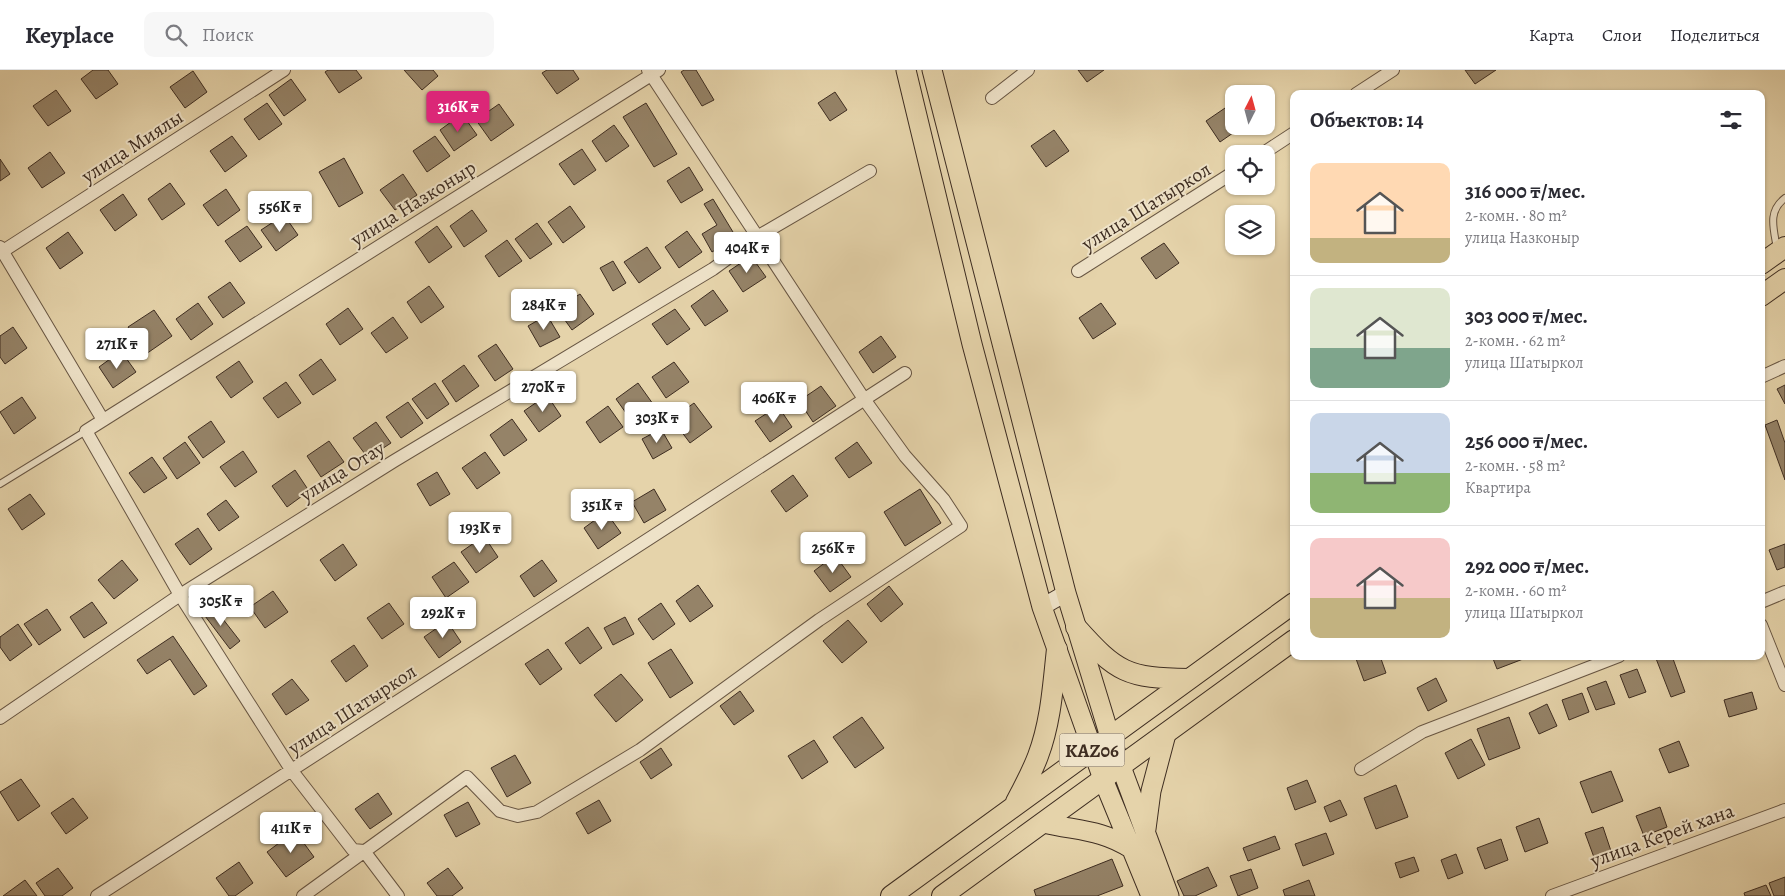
<!DOCTYPE html>
<html lang="ru">
<meta charset="utf-8">
<style>
body{margin:0;font-family:Alegreya,serif;background:#f7f7f7;color:#2b2b33;height:100vh;display:flex;flex-direction:column;font-size:19px;white-space:nowrap}
*{box-sizing:border-box;margin:0}
p{font-size:16px;color:#7c7c81}
.icon{flex:none;width:28px;height:28px;fill:none;stroke:currentColor;stroke-width:2;stroke-linecap:round;stroke-linejoin:round}
.map{position:relative;flex:1;overflow:hidden}
.drawer{position:absolute;left:1290px;top:20px;width:475px;height:570px;display:flex;flex-direction:column;background:#fff;border-radius:10px;box-shadow:0 1px 4px #0004}
.drawer>*{flex:none}
.needle{width:32px;rotate:6deg}
.buttons{position:absolute;left:1225px;top:15px;display:grid;gap:10px}
.buttons a{display:grid;place-items:center;width:50px;height:50px;border-radius:10px;background:#fff;box-shadow:0 1px 4px #0004;font-size:25px}
.price{position:absolute;translate:-50% -42px;padding:0 11px;border-radius:5px;background:#fff;color:#222;font-size:16px;line-height:32px;filter:drop-shadow(0 1px 2px #0008)}
.price::after{content:'';position:absolute;left:50%;top:30px;width:15px;height:11px;margin-left:-8px;background:inherit;clip-path:polygon(0 0,100% 0,50% 100%)}
.price.selected{background:#db2777;color:#fff}
ul{padding:0;list-style:none}
li{display:flex;align-items:center;gap:15px;height:125px;padding:0 20px}
li+li{border-top:1px solid #e1e1e2}
li span{display:grid;place-items:center;flex:none;width:140px;height:100px;border-radius:10px;color:#555}
li>.icon{margin-inline-start:auto}
span .icon{width:60px;height:60px;fill:#fffc;stroke-width:1}
li b{font-size:21px}
h2{display:flex;justify-content:space-between;align-items:center;height:60px;padding:0 20px;font-size:21px}
header{display:flex;align-items:center;gap:30px;box-sizing:border-box;height:70px;padding:0 25px;background:#fff;border-bottom:1px solid #e1e1e2}
header strong{font-size:24px}
nav{display:flex;gap:28px;margin-inline-start:auto;font-size:18px}
.search{width:350px;height:45px;background:#f7f7f7;display:flex;align-items:center;gap:12px;box-sizing:border-box;padding:0 18px;border-radius:10px;color:#7c7c81;font-size:19px}
.map>svg:first-child{display:block}
.building{fill:#958368;stroke:#3e2d21}
.lines{fill:none;stroke-linecap:round;stroke-linejoin:round}
.service-casing{stroke:#685643;stroke-width:8}
.minor-casing{stroke:#685643;stroke-width:14}
.secondary-casing{stroke:#3e2d21;stroke-width:18}
.primary-casing{stroke:#3e2d21;stroke-width:21}
.trunk-casing{stroke:#3e2d21;stroke-width:22}
.service{stroke:#eee2c8;stroke-width:6}
.minor{stroke:#eee2c8;stroke-width:12}
.secondary{stroke:#eee2c8;stroke-width:16}
.primary{stroke:#e5d3aa;stroke-width:19}
.trunk{stroke:#e5d3aa;stroke-width:20}
.labels{text-anchor:middle;stroke-width:4;stroke-linejoin:round;paint-order:stroke}
.shield{fill:#eee2c8;stroke:#736353;stroke-width:1}
.shield-label{font-size:19px;font-weight:bold;fill:#3e2d21}
.street-label{font-size:20px;fill:#3e2d21;stroke:#eee2c8}
</style>
<header>
<strong>Keyplace</strong>
<div class="search"><svg class="icon" aria-label="search" viewBox="0 0 24 24"><circle cx="10" cy="10" r="6"/><path d="M15 15l6 6"/></svg>Поиск</div>
<nav><a>Карта</a><a>Слои</a><a>Поделиться</a></nav>
</header>
<div class="map">
<svg width="1785" height="826" viewBox="0 0 1785 826">
<rect width="100%" height="100%" fill="#e5d3aa"/>
<filter id="stains"><feTurbulence type="fractalNoise" baseFrequency=".004" numOctaves="4"/><feColorMatrix values="0 0 0 0 .2 0 0 0 0 .09 0 0 0 0 .02 0 0 0 .5 -.17"/></filter>
<radialGradient id="worn" r=".72"><stop offset=".6" stop-color="#630" stop-opacity="0"/><stop offset="1" stop-color="#630" stop-opacity=".3"/></radialGradient>
<path class="building" d="M93,0H108L118,14L96,29L81,9Z
M328,0H356L362,8L339,23L325,2Z
M404,0H433L438,6L422,20Z
M547,0H573L579,9L557,24L542,3Z
M684,0H696L714,30L702,36L681,2Z
M1078,0H1104L1087,12Z
M1465,0H1496L1475,14Z
M193,1L207,22L185,38L170,17Z
M291,9L306,30L284,46L269,25Z
M56,20L71,41L48,56L33,36Z
M835,22L847,40L830,51L818,33Z
M267,33L282,54L259,70L244,49Z
M646,33L677,84L654,97L623,47Z
M499,34L514,55L491,71L476,50Z
M1228,36L1234,44V56H1243L1220,72L1206,51Z
M462,44L477,65L454,81L440,60Z
M614,55L629,76L606,92L592,71Z
M1054,60L1069,81L1046,97L1031,76Z
M232,66L247,86L225,102L210,81Z
M435,66L450,86L427,102L413,81Z
M582,79L596,100L574,115L559,94Z
M50,82L65,103L42,118L28,98Z
M344,88L363,123L339,137L319,102Z
M0,89L10,104L0,111Z
M689,97L703,120L681,133L667,111Z
M403,104L417,125L395,140L380,120Z
M170,113L185,134L162,150L148,129Z
M226,119L240,140L218,156L203,135Z
M123,124L137,145L115,161L100,140Z
M713,129L736,167L712,182L702,164L717,155L704,134Z
M570,136L585,157L563,173L548,152Z
M472,140L487,161L464,177L450,156Z
M284,145L298,165L276,181L261,160Z
M537,153L552,174L530,189L515,169Z
M247,156L262,177L240,192L225,171Z
M437,156L452,177L429,193L415,172Z
M687,161L702,182L679,198L665,177Z
M68,162L83,183L60,199L46,178Z
M507,170L522,191L499,207L485,186Z
M1164,173L1179,193L1156,209L1141,188Z
M647,177L661,198L639,213L624,192Z
M751,186L766,207L743,222L729,201Z
M613,191L626,213L613,221L600,198Z
M230,212L245,233L223,248L208,227Z
M429,216L444,237L421,253L407,232Z
M713,220L728,241L705,256L691,236Z
M580,224L594,244L572,260L557,239Z
M198,233L213,254L191,270L176,249Z
M1101,233L1116,254L1093,269L1079,248Z
M348,238L363,259L340,275L326,254Z
M675,239L690,259L667,275L652,254Z
M154,240L172,266L146,284L128,257Z
M547,245L560,267L540,277L528,256Z
M393,247L408,268L386,283L371,263Z
M13,257L27,278L5,294L0,287V266Z
M881,266L896,287L873,303L859,282Z
M496,274L513,299L495,311L478,286Z
M121,281L136,302L113,318L99,297Z
M321,289L336,310L313,325L299,305Z
M239,291L253,312L231,328L216,307Z
M674,292L689,312L666,328L652,307Z
M464,295L479,316L456,332L442,311Z
M286,312L301,333L278,348L263,328Z
M435,313L449,334L427,349L412,329Z
M638,313L653,334L631,350L616,329Z
M1785,315V334L1777,319Z
M821,316L836,336L813,352L799,331Z
M547,325L561,346L539,362L524,341Z
M22,327L36,348L14,364L0,342Z
M408,332L423,353L401,368L386,347Z
M694,333L712,357L690,373L672,349Z
M608,336L623,357L600,373L586,352Z
M778,336L792,357L770,372L755,351Z
M512,349L527,370L504,386L490,365Z
M1777,350L1785,373V410L1765,355Z
M211,351L225,372L203,388L188,367Z
M376,352L391,373L368,388L353,368Z
M661,359L672,378L653,389L642,369Z
M329,371L344,392L321,407L307,386Z
M185,372L200,393L177,409L163,388Z
M857,372L872,393L849,408L835,388Z
M243,381L257,402L235,417L220,397Z
M485,382L500,403L477,419L462,398Z
M152,387L167,408L144,423L129,403Z
M295,400L309,421L287,437L272,416Z
M437,402L450,424L430,436L417,414Z
M793,405L808,426L786,442L771,421Z
M654,419L666,440L644,453L632,432Z
M920,419L941,453L905,476L884,442Z
M30,424L45,444L22,460L8,439Z
M226,430L239,447L219,461L207,444Z
M606,442L621,463L598,479L584,458Z
M198,458L212,479L190,495L175,474Z
M484,466L498,487L476,503L461,482Z
M343,474L357,495L335,511L320,490Z
M1785,474V497L1777,500L1769,480Z
M835,485L851,507L830,522L814,501Z
M122,490L138,510L114,529L98,510Z
M542,490L557,511L534,527L520,506Z
M454,492L469,512L446,528L432,507Z
M698,515L713,536L690,552L676,531Z
M889,516L903,534L881,552L867,534Z
M273,521L288,542L265,558L250,537Z
M92,532L107,553L84,568L70,547Z
M389,533L404,554L382,569L367,548Z
M661,533L675,554L653,570L638,549Z
M212,535L240,571L230,579L202,542Z
M47,539L61,560L39,575L24,554Z
M625,547L634,564L613,575L604,558Z
M848,550L867,572L842,593L823,571Z
M447,551L461,572L439,588L424,567Z
M18,554L32,575L10,591L0,577V567Z
M588,557L602,578L580,594L565,573Z
M173,566L207,616L194,625L170,589L147,604L137,590Z
M354,575L368,596L346,612L331,591Z
M548,579L562,599L540,615L525,594Z
M671,579L693,613L670,628L648,593Z
M1355,586H1380L1386,603L1364,611Z
M1492,586H1531L1497,599Z
M1655,586H1672L1685,622L1671,627Z
M1637,599L1646,622L1629,628L1620,605Z
M621,604L643,630L616,652L594,625Z
M1436,608L1447,631L1428,641L1417,618Z
M292,609L309,630L286,645L272,624Z
M1606,611L1615,634L1596,640L1587,618Z
M740,621L754,641L734,655L720,636Z
M1752,622L1757,639L1729,647L1724,630Z
M1582,623L1589,642L1569,650L1562,630Z
M1547,634L1557,656L1539,664L1529,643Z
M862,647L884,678L855,698L833,667Z
M1509,647L1520,678L1489,690L1477,659Z
M1471,669L1485,695L1458,709L1445,683Z
M814,670L828,692L802,709L788,686Z
M1679,671L1689,696L1669,703L1659,679Z
M661,678L672,695L651,709L640,692Z
M515,685L531,713L507,727L491,698Z
M1611,701L1623,731L1592,743L1580,712Z
M21,709L40,736L18,751L0,722Z
M1307,710L1316,732L1295,740L1287,718Z
M1396,715L1408,747L1376,759L1364,728Z
M378,723L392,744L370,759L355,739Z
M73,728L88,748L66,764L51,743Z
M599,730L611,751L588,764L576,743Z
M1340,730L1347,745L1330,752L1324,737Z
M468,732L480,754L456,767L444,745Z
M1660,737L1667,757L1644,766L1636,746Z
M1539,748L1548,773L1525,782L1516,757Z
M1603,757L1612,784L1595,790L1585,763Z
M295,761L314,787L286,807L267,782Z
M1326,763L1334,784L1303,796L1295,774Z
M1275,766L1280,779L1248,791L1243,778Z
M1501,769L1508,790L1485,799L1477,778Z
M1456,784L1463,803L1448,809L1441,790Z
M1414,787L1419,801L1400,808L1395,793Z
M1112,789L1123,816L1097,826H1036L1034,820Z
M239,792L253,813L235,826H229L216,808Z
M1208,797L1217,816L1195,826H1184L1177,811Z
M58,798L73,818L62,826H45L36,813Z
M448,798L463,818L452,826H437L427,813Z
M1251,799L1258,818L1238,826L1230,806Z
M1785,807V826H1774L1769,813Z
M25,810L37,826H3Z
M1309,810L1315,826H1285L1283,820Z
M1766,815L1771,826H1745L1744,823Z"/>
<g class="lines">
<g class="service-casing">
<path id="service" d="M1777,179C1774,159 1767,142 1785,128
M0,414L86,361"/>
</g>
<g class="minor-casing">
<path id="minor" d="M1356,24L1393,0
M992,28L1028,0
M1262,84L1294,63
M0,177L103,350
M0,183L284,0
M1078,201L1234,102
M1761,307L1785,296
M1761,532L1785,522
M1761,555L1785,615
M0,648L180,525L394,391L713,199L757,167L870,101
M1361,699L1422,662L1619,586
M97,826L905,303
M303,826L467,707L500,741L518,746L537,742L640,680L819,550L961,456L944,430L905,386L864,329L648,0
M398,826L364,781L353,780L292,701L180,525L86,361L659,0
M1552,826L1785,740"/>
</g>
<g class="secondary-casing">
<path id="secondary" d="M1042,537L1066,523"/>
</g>
<g class="primary-casing">
<path id="primary" d="M906,0L972,274L1042,537L1103,709L1151,826
M932,0L1066,523L1110,667L1169,826
M1044,753C1077,761 1101,759 1132,779
M1146,759L1151,721L1166,664"/>
</g>
<g class="trunk-casing">
<path id="trunk" d="M1761,194L1785,177
M1761,226L1785,209
M1076,557C1117,603 1127,608 1189,609
M1016,732C1024,717 1032,702 1038,686C1051,652 1053,615 1057,579
M891,826L1294,533
M942,826L1294,570"/>
</g>
<use href="#service" class="service"/>
<use href="#minor" class="minor"/>
<use href="#secondary" class="secondary"/>
<use href="#primary" class="primary"/>
<use href="#trunk" class="trunk"/>
</g>
<g class="labels">
<rect class="shield" x="1059.5" y="663.5" width="65" height="33" rx="4"/>
<g class="shield-label">
<text x="1092" y="687">KАZ06</text>
</g>
<g class="street-label">
<text transform="translate(132 76) rotate(-33)" y="7">улица Миялы</text>
<text transform="translate(413 133) rotate(-32)" y="7">улица Назконыр</text>
<text transform="translate(1146 136) rotate(-32)" y="7">улица Шатыркол</text>
<text transform="translate(342 401) rotate(-32)" y="7">улица Отау</text>
<text transform="translate(352 639) rotate(-33)" y="7">улица Шатыркол</text>
<text transform="translate(1662 765) rotate(-20)" y="7">улица Керей хана</text>
</g>
</g>
<rect width="100%" height="100%" filter="url(#stains)"/>
<rect width="100%" height="100%" fill="url(#worn)"/>
</svg>
<div class="buttons">
<a><svg class="needle" viewBox="-14 -14 28 28"><path d="M0-13l5 13h-10z" fill="#e53935"/><path d="M0 13l5-13h-10z" fill="#7c7c81"/></svg></a>
<a><svg class="icon" aria-label="locate" viewBox="0 0 24 24"><circle cx="12" cy="12" r="6"/><path d="M12 2v4M12 18v4M2 12h4M18 12h4"/></svg></a>
<a><svg class="icon" aria-label="layers" viewBox="0 0 24 24"><path d="M12 4l9 5-9 5-9-5zM3 14l9 5 9-5"/></svg></a>
</div>
<b class="price selected" style="left:458px;top:63px">316K ₸</b>
<b class="price" style="left:280px;top:163px">556K ₸</b>
<b class="price" style="left:747px;top:204px">404K ₸</b>
<b class="price" style="left:544px;top:261px">284K ₸</b>
<b class="price" style="left:117px;top:300px">271K ₸</b>
<b class="price" style="left:543px;top:343px">270K ₸</b>
<b class="price" style="left:774px;top:354px">406K ₸</b>
<b class="price" style="left:657px;top:374px">303K ₸</b>
<b class="price" style="left:602px;top:461px">351K ₸</b>
<b class="price" style="left:480px;top:484px">193K ₸</b>
<b class="price" style="left:833px;top:504px">256K ₸</b>
<b class="price" style="left:221px;top:557px">305K ₸</b>
<b class="price" style="left:443px;top:569px">292K ₸</b>
<b class="price" style="left:291px;top:784px">411K ₸</b>
<section class="drawer">
<h2>Объектов: 14<svg class="icon" aria-label="filters" viewBox="0 0 24 24"><path d="M4 7h16M4 17h16"/><circle cx="9" cy="7" r="2"/><circle cx="15" cy="17" r="2"/></svg></h2>
<ul>
<li><span style="background:linear-gradient(#ffd9b3 75%,#c2b280 0)"><svg class="icon" aria-label="home" viewBox="0 0 24 24"><path d="M3 11l9-7 9 7M6 9v11h12V9"/></svg></span><div><b>316 000 ₸/мес.</b><p>2-комн. · 80 m²</p><p>улица Назконыр</p></div></li>
<li><span style="background:linear-gradient(#dfe7d0 60%,#7fa58c 0)"><svg class="icon" aria-label="home" viewBox="0 0 24 24"><path d="M3 11l9-7 9 7M6 9v11h12V9"/></svg></span><div><b>303 000 ₸/мес.</b><p>2-комн. · 62 m²</p><p>улица Шатыркол</p></div></li>
<li><span style="background:linear-gradient(#c9d6e8 60%,#8fb573 0)"><svg class="icon" aria-label="home" viewBox="0 0 24 24"><path d="M3 11l9-7 9 7M6 9v11h12V9"/></svg></span><div><b>256 000 ₸/мес.</b><p>2-комн. · 58 m²</p><p>Квартира</p></div></li>
<li><span style="background:linear-gradient(#f6c9c9 60%,#c2b280 0)"><svg class="icon" aria-label="home" viewBox="0 0 24 24"><path d="M3 11l9-7 9 7M6 9v11h12V9"/></svg></span><div><b>292 000 ₸/мес.</b><p>2-комн. · 60 m²</p><p>улица Шатыркол</p></div></li>
</ul>
</section>
</div>
